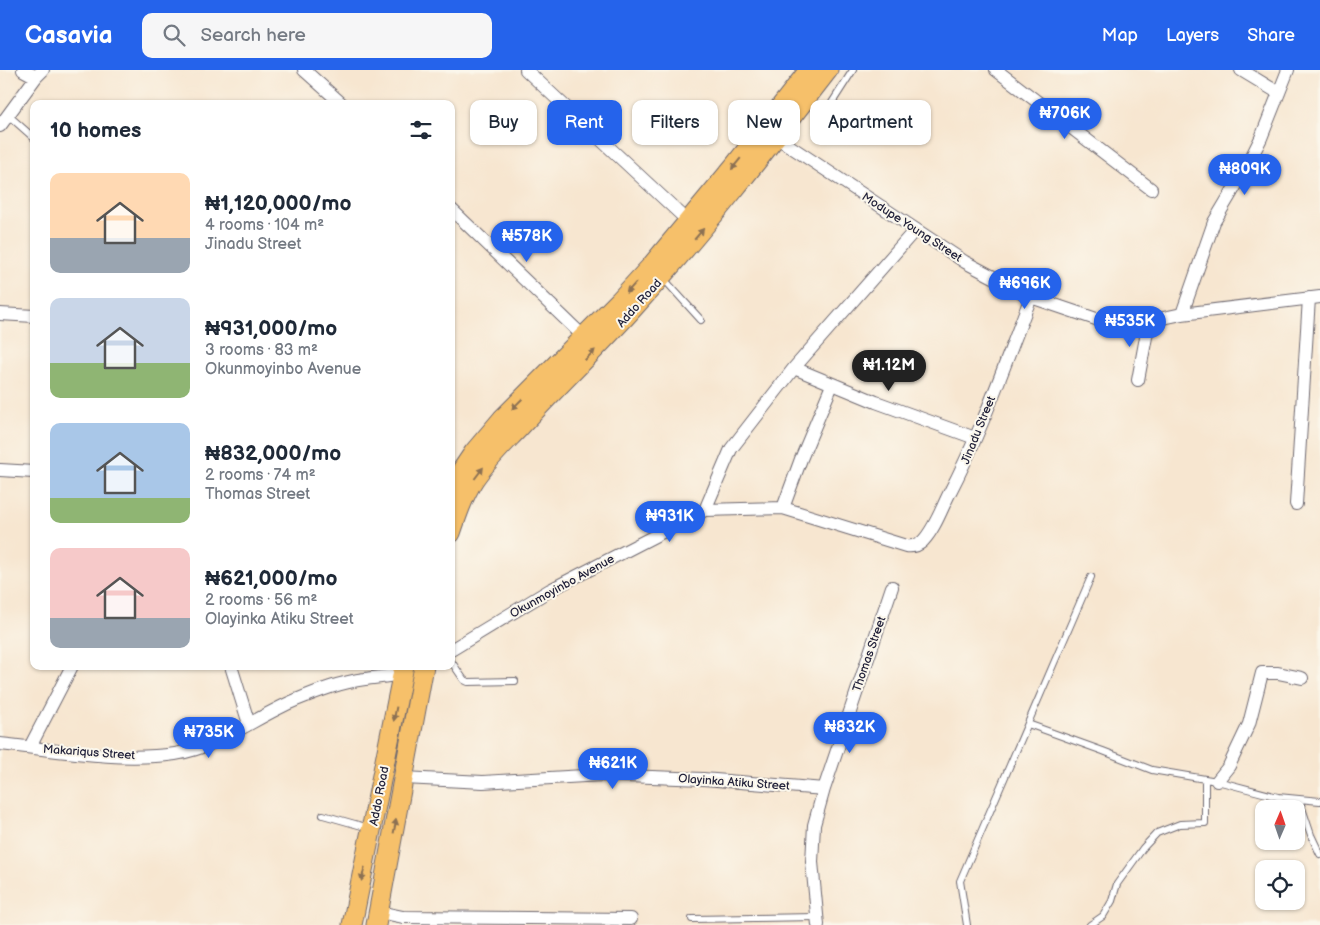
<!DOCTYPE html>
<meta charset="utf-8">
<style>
body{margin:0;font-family:"Balsamiq Sans",sans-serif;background:#f6f6f7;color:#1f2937;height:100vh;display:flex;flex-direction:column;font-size:19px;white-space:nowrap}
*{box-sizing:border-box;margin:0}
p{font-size:16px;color:#747a83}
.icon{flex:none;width:28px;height:28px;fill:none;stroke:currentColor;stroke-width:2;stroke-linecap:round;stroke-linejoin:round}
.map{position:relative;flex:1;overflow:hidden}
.side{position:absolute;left:30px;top:30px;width:425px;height:570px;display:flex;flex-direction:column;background:#fff;border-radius:10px;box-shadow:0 1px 4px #0004}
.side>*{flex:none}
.top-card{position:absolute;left:470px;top:30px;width:475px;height:45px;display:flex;gap:10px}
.needle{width:32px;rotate:2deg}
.controls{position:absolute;left:1255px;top:730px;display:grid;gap:10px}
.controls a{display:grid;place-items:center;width:50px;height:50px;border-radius:10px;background:#fff;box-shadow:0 1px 4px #0004;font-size:25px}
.price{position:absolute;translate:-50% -42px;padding:0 11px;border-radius:18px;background:#2563eb;color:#fff;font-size:16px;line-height:32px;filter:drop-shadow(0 1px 2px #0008)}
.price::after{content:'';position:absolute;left:50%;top:30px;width:15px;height:11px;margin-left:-8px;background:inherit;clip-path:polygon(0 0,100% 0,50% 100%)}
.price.on{background:#222;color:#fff}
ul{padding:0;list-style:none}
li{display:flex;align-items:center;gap:15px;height:125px;padding:0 20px}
li span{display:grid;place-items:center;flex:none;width:140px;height:100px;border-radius:10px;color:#555}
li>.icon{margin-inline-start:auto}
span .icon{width:60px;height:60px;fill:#fffc;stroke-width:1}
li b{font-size:21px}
h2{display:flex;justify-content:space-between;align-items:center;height:60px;padding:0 20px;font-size:21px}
.tag{padding:0 18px;border-radius:10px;background:#fff;box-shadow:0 1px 4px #0004;font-size:18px;line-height:45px}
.tag.on{background:#2563eb;color:#fff}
header{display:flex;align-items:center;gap:30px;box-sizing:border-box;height:70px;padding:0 25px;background:#2563eb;color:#fff}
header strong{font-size:24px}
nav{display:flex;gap:28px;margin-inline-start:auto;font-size:18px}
.search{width:350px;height:45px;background:#f6f6f7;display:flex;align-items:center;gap:12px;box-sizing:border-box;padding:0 18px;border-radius:10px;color:#747a83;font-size:19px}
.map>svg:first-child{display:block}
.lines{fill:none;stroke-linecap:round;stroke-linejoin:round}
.lane-casing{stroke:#6d676f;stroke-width:8}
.street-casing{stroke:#6d676f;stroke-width:14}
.primary-casing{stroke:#6d676f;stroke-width:21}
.lane{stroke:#fff;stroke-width:6}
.street{stroke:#fff;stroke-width:12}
.primary{stroke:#f6c06b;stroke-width:19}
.oneway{fill:#8c7153}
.labels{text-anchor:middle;stroke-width:4;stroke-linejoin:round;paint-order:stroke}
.street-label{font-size:12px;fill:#22223b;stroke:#fbf7ec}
</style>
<header>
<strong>Casavia</strong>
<div class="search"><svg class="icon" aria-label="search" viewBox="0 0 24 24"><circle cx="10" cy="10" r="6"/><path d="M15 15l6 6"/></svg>Search here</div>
<nav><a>Map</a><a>Layers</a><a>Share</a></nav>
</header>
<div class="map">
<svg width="1320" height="855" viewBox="0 0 1320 855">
<rect width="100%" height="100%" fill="#fbf7ec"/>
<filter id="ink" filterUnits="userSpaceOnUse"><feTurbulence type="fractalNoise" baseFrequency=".02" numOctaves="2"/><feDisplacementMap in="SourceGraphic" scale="10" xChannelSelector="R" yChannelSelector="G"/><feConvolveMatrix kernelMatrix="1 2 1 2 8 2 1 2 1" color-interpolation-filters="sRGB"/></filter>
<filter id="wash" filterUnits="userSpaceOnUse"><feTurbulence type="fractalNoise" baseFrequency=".0096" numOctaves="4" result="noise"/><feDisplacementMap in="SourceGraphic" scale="20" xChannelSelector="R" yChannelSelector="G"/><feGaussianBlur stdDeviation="1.12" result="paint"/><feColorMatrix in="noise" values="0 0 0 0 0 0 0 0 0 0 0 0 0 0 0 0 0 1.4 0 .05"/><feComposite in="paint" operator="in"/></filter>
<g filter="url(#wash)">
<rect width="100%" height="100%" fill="#f7e6d0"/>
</g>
<g filter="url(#ink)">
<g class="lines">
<g class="lane-casing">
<path id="lane" d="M8,45L34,68
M817,56L853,0
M663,208L701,250
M451,591L464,610L468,612L515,611
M1028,654L1103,681L1152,700L1217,711L1278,727L1320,731
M1299,729L1311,765L1320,784
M323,745L369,758
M692,849L817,847
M967,855L960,811L1091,507
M1090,855L1103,846L1112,831L1117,814L1143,778L1157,763L1180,754L1205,753V709"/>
</g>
<g class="street-casing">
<path id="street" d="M23,0L36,7L43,0
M304,0L342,34
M526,0L688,151
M996,0L1151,119
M1241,0L1279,23
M0,56L36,7
M776,67L965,192L1031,227L1096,249L1117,254L1149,251L1182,244L1320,227
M451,139L584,267
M0,244L34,246
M1182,244L1214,152L1245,100L1261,68L1288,0
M794,298L876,332L975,368
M1138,310L1149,251
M0,400L34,402
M1296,434L1309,228
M783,438L801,389L832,315
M705,440L731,379L794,298L915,160
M451,580L550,520L705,440L783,438L906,476C913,477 918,476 923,471C935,458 941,440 949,424C982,361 1005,293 1031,227
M231,596L249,654
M0,674C57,680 117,692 175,684C220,677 255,647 296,630C318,621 341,612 365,609C378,607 389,607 402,603
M30,677L72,596
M404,708L483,712L601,705L703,709L824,719
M1217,711L1229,696L1249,654L1262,603H1278L1302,608
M379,842L403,847L631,849
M818,855L812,792L814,755L824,719L892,517"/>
</g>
<g class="primary-casing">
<path id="primary" d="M451,416L474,382L502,349L619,231L651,196L734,96L809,0
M451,463C457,445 463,427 473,411C486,391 504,374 520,357C558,315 600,276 637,234C705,159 766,80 828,0
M352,855L404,596
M376,855L424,596"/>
</g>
<use href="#lane" class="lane"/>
<use href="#street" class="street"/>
<use href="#primary" class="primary"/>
</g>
<defs><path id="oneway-solid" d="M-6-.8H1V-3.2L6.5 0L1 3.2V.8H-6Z" transform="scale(1.25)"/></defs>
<g class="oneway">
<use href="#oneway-solid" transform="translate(736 94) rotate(129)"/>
<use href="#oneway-solid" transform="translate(699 164) rotate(-50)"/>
<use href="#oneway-solid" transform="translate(631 218) rotate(132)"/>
<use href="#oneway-solid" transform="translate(590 285) rotate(-45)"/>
<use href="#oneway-solid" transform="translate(517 334) rotate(135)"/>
<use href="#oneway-solid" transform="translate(479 403) rotate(-53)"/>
<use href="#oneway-solid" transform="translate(395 644) rotate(101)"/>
<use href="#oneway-solid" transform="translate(395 756) rotate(-79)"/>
<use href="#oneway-solid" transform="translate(363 804) rotate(103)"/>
</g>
</g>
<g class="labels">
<g class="street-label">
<text transform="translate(912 157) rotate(33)" y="4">Modupe Young Street</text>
<text transform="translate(639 233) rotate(-48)" y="4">Addo Road</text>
<text transform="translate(978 360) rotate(-68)" y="4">Jinadu Street</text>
<text transform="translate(562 516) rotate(-29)" y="4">Okunmoyinbo Avenue</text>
<text transform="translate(869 584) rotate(-71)" y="4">Thomas Street</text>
<text transform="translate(89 682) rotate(4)" y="4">Makariqus Street</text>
<text transform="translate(734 712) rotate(4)" y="4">Olayinka Atiku Street</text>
<text transform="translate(379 726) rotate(-79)" y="4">Addo Road</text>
</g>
</g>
</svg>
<div class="controls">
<a><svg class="needle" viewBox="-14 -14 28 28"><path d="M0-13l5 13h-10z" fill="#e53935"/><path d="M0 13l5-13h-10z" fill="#747a83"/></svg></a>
<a><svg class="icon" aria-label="locate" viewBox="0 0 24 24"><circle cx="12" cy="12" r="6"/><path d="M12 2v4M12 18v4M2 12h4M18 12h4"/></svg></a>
</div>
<b class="price" style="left:1065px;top:70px">₦706K</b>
<b class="price" style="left:1245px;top:126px">₦809K</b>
<b class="price" style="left:527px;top:193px">₦578K</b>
<b class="price" style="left:1025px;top:240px">₦696K</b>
<b class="price" style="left:1130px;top:278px">₦535K</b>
<b class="price on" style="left:889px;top:322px">₦1.12M</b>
<b class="price" style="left:670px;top:473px">₦931K</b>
<b class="price" style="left:850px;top:684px">₦832K</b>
<b class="price" style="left:209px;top:689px">₦735K</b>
<b class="price" style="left:613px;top:720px">₦621K</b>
<div class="top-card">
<a class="tag">Buy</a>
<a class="tag on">Rent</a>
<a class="tag">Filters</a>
<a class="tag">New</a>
<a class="tag">Apartment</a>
</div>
<section class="side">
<h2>10 homes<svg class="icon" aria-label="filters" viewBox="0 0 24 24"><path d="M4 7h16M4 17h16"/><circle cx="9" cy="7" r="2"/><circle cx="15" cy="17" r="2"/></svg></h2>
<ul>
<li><span style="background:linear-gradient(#ffd9b3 65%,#9aa5b1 0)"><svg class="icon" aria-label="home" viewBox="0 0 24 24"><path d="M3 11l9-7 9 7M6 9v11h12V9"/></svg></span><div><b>₦1,120,000/mo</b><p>4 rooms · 104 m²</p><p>Jinadu Street</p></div></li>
<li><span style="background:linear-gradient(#c9d6e8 65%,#8fb573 0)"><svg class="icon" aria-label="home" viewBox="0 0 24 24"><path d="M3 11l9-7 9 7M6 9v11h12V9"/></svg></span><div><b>₦931,000/mo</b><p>3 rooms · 83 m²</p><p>Okunmoyinbo Avenue</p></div></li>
<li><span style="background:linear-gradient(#a9c7e8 75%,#8fb573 0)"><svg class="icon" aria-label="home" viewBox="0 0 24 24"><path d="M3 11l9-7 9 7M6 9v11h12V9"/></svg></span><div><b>₦832,000/mo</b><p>2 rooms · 74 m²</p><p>Thomas Street</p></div></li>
<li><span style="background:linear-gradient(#f6c9c9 70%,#9aa5b1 0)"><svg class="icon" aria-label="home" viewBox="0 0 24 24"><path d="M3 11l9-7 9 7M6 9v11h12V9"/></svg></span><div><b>₦621,000/mo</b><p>2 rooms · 56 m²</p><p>Olayinka Atiku Street</p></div></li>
</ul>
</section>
</div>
